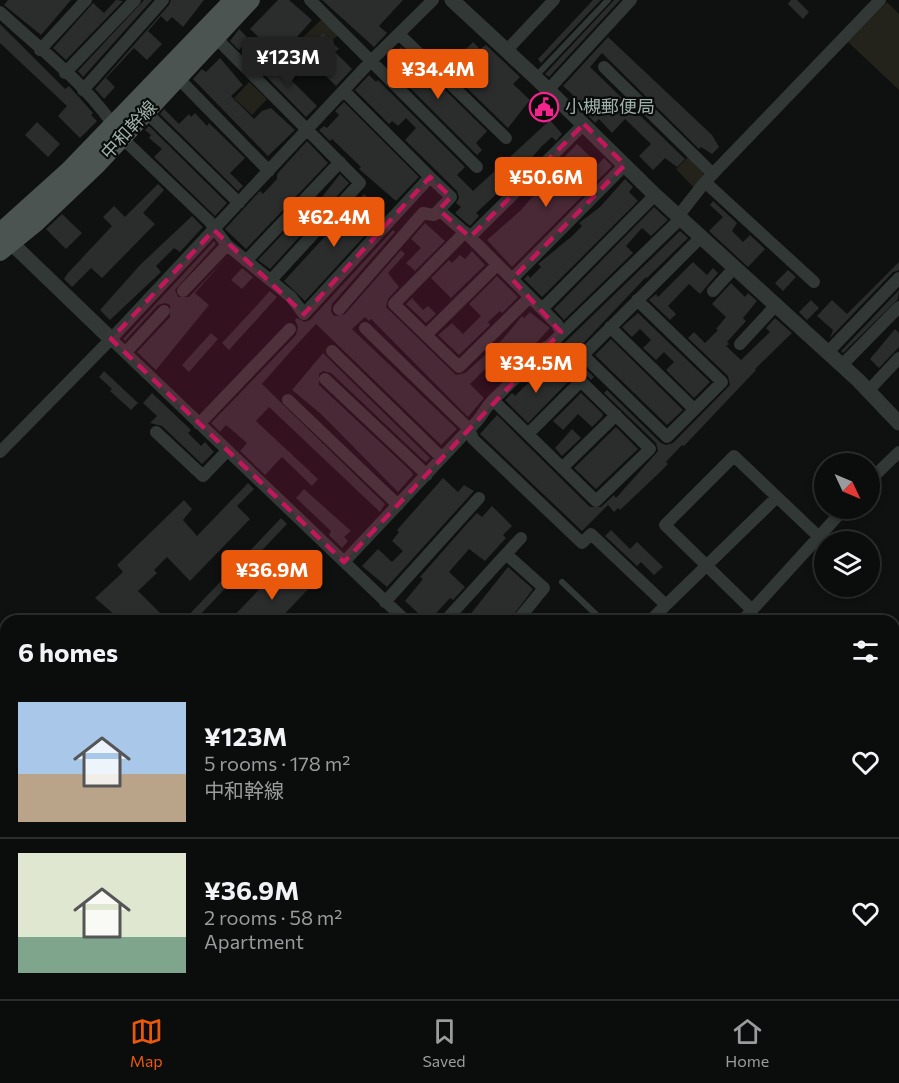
<!DOCTYPE html>
<meta charset="utf-8">
<style>
body{margin:0;font-family:Commissioner,"Noto Sans JP",sans-serif;background:#141515;color:#f1f3f6;height:100vh;display:flex;flex-direction:column;font-size:22px;white-space:nowrap}
*{box-sizing:border-box;margin:0}
p{font-size:20px;color:#9a9b9d}
.icon{flex:none;width:33px;height:33px;fill:none;stroke:currentColor;stroke-width:2;stroke-linecap:round;stroke-linejoin:round}
.map{position:relative;flex:1;overflow:hidden}
.details{position:absolute;left:0px;top:615px;width:900px;height:384px;display:flex;flex-direction:column;background:#0b0c0c;border-radius:18px 18px 0 0;box-shadow:0 3px 9px #0003,0 0 0 2px #2b2c2d}
.details>*{flex:none}
.needle{width:39px;rotate:134deg}
.tools{position:absolute;left:814px;top:453px;display:grid;gap:12px}
.tools a{display:grid;place-items:center;width:66px;height:66px;border-radius:50%;background:#0b0c0c;box-shadow:0 3px 9px #0003,0 0 0 2px #2b2c2d;font-size:30px}
.price{position:absolute;translate:-50% -51px;padding:0 14px;border-radius:6px;background:#ea580c;color:#fff;font-size:20px;line-height:39px;filter:drop-shadow(0 2px 3px #0008)}
.price::after{content:'';position:absolute;left:50%;top:36px;width:18px;height:14px;margin-left:-9px;background:inherit;clip-path:polygon(0 0,100% 0,50% 100%)}
.price.selected{background:#222;color:#fff}
ul{padding:0;list-style:none}
li{display:flex;align-items:center;gap:18px;height:150px;padding:0 18px}
li+li{border-top:2px solid #2b2c2d}
li span{display:grid;place-items:center;flex:none;width:168px;height:120px;border-radius:0px;color:#555}
li>.icon{margin-inline-start:auto}
span .icon{width:72px;height:72px;fill:#fffc;stroke-width:1}
li b{font-size:26px}
h2{display:flex;justify-content:space-between;align-items:center;height:72px;padding:0 18px;font-size:26px}
.tab-bar{display:flex;justify-content:space-around;align-items:center;height:84px;border-top:2px solid #2b2c2d;background:#0b0c0c;font-size:16px;color:#9a9b9d}
.tab-bar a{display:grid;justify-items:center;gap:3px}
.tab-bar .selected{color:#ea580c}
.map>svg:first-child{display:block}
.built{fill:#1b1d1d}
.green{fill:#23231b}
.lines{fill:none;stroke-linecap:round;stroke-linejoin:round}
.stream{stroke:#28392d;stroke-width:3}
.building{fill:#2a2d2c}
.service{stroke:#323835;stroke-width:6}
.minor{stroke:#323835;stroke-width:12}
.tertiary{stroke:#323835;stroke-width:15}
.primary{stroke:#4c5451;stroke-width:18}
.trunk{stroke:#545d5a;stroke-width:20}
.marked{fill:#c2185b;fill-opacity:0.2;stroke:#c2185b;stroke-width:4.5;stroke-dasharray:12 8;stroke-linejoin:round}
.labels{text-anchor:middle;stroke-width:4.5;stroke-linejoin:round;paint-order:stroke}
.poi-label{font-size:18px;fill:#9fb2a9;stroke:#0a0b0b;text-anchor:start}
.street-label{font-size:18px;fill:#9fb2a9;stroke:#0a0b0b}
</style>
<div class="map">
<svg width="899" height="999" viewBox="0 0 899 999">
<rect width="100%" height="100%" fill="#0f1010"/>
<path class="built" d="M621,993H762L756,999H615Z"/>
<path class="green" d="M887,2L899,14V90L848,42Z
M322,19L338,35L317,55L301,39Z
M249,82L267,99L252,115L234,98Z
M689,156L703,170V177L694,188L676,169Z
M168,993H241L247,999H163Z"/>
<g class="lines">
<path class="stream" d="M790,993L797,999"/>
</g>
<path class="building" d="M8,0H71L41,35L4,5Z
M116,0L123,1L66,60L53,48L93,3L104,13Z
M144,0H152L83,77L78,71Z
M171,0H204L183,27L172,17L167,22L161,16L148,31L162,44L147,60L134,48L106,78L115,87L104,99L95,89L169,5Z
M278,0H289L312,20L297,37L308,48L323,33L339,49L335,52L352,69L336,86L296,47L291,52L285,46L277,55L250,29Z
M322,0H403L379,26L387,33L374,47Z
M593,0H601L541,63L538,59Z
M614,0H620L549,77L545,74Z
M791,0H797L809,12L803,19L788,4Z
M0,24L65,89L69,86L93,113L91,115L97,121L80,138L58,116L67,106L0,43Z
M239,29L249,39L239,50L230,41Z
M608,37L712,135L719,147L712,154L701,147L699,149L602,53L590,67L685,159L677,167L665,158L653,170L639,156L651,144L625,119L612,133L599,119L595,123L571,97L573,95L563,86Z
M473,42L480,49L486,45L520,77L513,84L530,100L508,128L438,60L441,58L438,56L445,49L456,59Z
M401,47L487,131L476,143L482,150L477,155L390,68L396,62L390,56Z
M220,58L243,85L231,96L254,119L262,111L271,108L295,130L268,156L193,79L202,69L206,72Z
M269,58L317,106L306,117L259,69Z
M369,75L376,82L378,80L465,167L457,175L473,191L550,120L562,134L556,141L552,137L542,146L515,177L476,213L479,216L470,226L455,213L461,207L456,203L459,198L457,191L405,140L416,128L406,118L398,126L392,121L389,124L355,90Z
M344,102L419,177L396,201L359,169L361,167L332,139L330,141L319,130L324,126L327,128L339,115L335,111Z
M164,109L179,124L189,114L191,117L195,113L207,126L209,123L245,158L230,173L243,186L238,191L160,114Z
M37,122L60,144L48,157L25,135Z
M149,126L227,203L215,216L154,157L162,149L149,138L151,135L145,130Z
M307,141L328,163L246,249L225,229L260,191L263,194L277,179V174Z
M577,144L598,164L604,158L612,166L512,267L487,240L521,210L541,187L539,182L552,169L572,188L587,173L575,161L573,164L565,156Z
M340,174L349,183L270,269L258,260L312,203L315,206Z
M625,179L633,187L629,192L638,201L542,297L524,279L528,275L530,278L541,267L538,264L571,237L582,226L579,223L600,207Z
M158,184L164,190L143,213L155,224L102,278L91,268L72,287L64,279L68,273L112,226L103,217L114,206L125,217Z
M364,194L372,202L370,205L382,216L381,218L305,301L284,281Z
M713,201L737,223L732,231L743,242L750,235L765,249L748,267L709,231L723,217L710,205Z
M654,207L668,220L651,236L642,228L626,246L633,253L564,320L554,309Z
M62,214L82,233L66,249L46,229Z
M192,216L203,227L180,252L174,248L156,266L161,272L110,320L100,310L141,264Z
M425,223L445,241L415,271L406,263L421,248L411,239Z
M393,230L395,232L332,304L331,311L334,316L345,314L401,250L405,254L388,273L399,287L388,299L386,307L456,375L465,373L502,340L522,316L524,318L530,312L550,328L528,352L524,348L513,359L516,366L504,378L490,364L470,384L484,398L468,417L371,319L369,321L365,317L352,329L457,429L441,445L316,324L290,352L262,384L385,504L380,512L269,407L256,421L318,479L312,486L282,457L265,475L240,451L247,443L226,425L220,432L211,423L296,335L298,327L295,320L297,318L305,322L310,320Z
M680,231L688,238L647,278L646,277L577,350L575,358L594,377L591,380L559,348Z
M214,241L216,244L175,290L178,297H189L226,258L195,293L209,305L156,370L137,352L170,317V305L165,303L158,305L125,341L123,339Z
M472,251L485,265L451,298L431,278L449,260L452,263L460,255L465,259Z
M693,262L707,275L713,268L718,273L700,294L689,284L668,306L676,314L670,320L649,300L656,294L658,297Z
M899,262V270L893,272L830,338L833,330L817,316L832,300L847,314Z
M242,268L253,277L242,289L231,280Z
M788,270L796,277L783,291L775,283Z
M497,276L518,297L502,313L500,311L488,322L490,325L459,355L438,335L452,323L463,334L481,316L469,304Z
M731,283L745,297L748,293L757,301L743,318L746,321L727,342L729,344L726,346L741,360L770,332L766,328L775,318L792,333L755,369L756,370L684,446L682,445L666,462L668,464L658,474L620,510L618,508L614,512L608,505L582,531L480,434L497,415L590,507H601L614,495L616,498L658,451L656,443L604,393L607,390L661,443L666,445L673,443L730,385L728,376L688,338L694,332L705,343L718,330L716,329L726,317L712,304Z
M899,290L898,299L843,353L841,351Z
M270,291L277,297L229,350L222,343Z
M412,298L423,310L428,306L436,314L426,323L406,304Z
M811,300L819,308L807,320L799,312Z
M638,313L710,382L694,398L666,370L674,362L664,352L656,360L643,348L651,340L640,329L632,337L622,327Z
M895,329L899,333V347L879,368L870,359Z
M211,333L218,339L189,372L182,365Z
M611,339L683,410L667,425L595,355Z
M323,353L430,458L426,462L422,459L331,373L323,371L319,374V385L412,472L413,475L398,492L321,414L292,390Z
M539,367L551,379L557,373L569,381L528,423L505,400L512,393L515,396L534,377L531,374Z
M104,371L138,403L131,410L110,391L112,389L99,377Z
M152,393L191,430L188,433L201,446L205,442L214,452L202,464L162,426L150,423L157,416L143,403Z
M581,393L603,414L602,417L592,427L578,414L563,430L553,421Z
M616,427L638,449L596,489L574,468Z
M572,429L581,438L562,456L555,448Z
M443,478L458,492L464,485L474,491L387,587L362,566L378,549L392,562L403,551L392,541L399,532L397,530Z
M248,483L254,489L237,506L250,519L190,581L167,557L154,570L157,573L138,591L168,621H122L95,598L123,572L117,565L184,500L192,509L183,520L197,536Z
M304,489L351,531L344,537L348,541L342,548L329,535L331,531L296,498Z
M492,506L512,526L503,535L506,538L485,561L469,549L449,572L465,587L453,600L450,598L429,621H418L414,617L418,613L405,601L423,579L420,577L464,527L477,513L482,517Z
M281,518L287,524L194,621H183Z
M611,530L630,549L637,542L663,567L654,575L641,562L637,566L605,536Z
M508,567L533,589L509,621H465Z
M273,575L288,587L299,575L312,585L278,621H229Z"/>
<g class="lines">
<path class="service" d="M536,76L608,0
M562,582L603,621
M399,995L404,999"/>
<path class="minor" d="M310,0L477,167
M0,12C41,50 92,88 121,137L209,221L227,245L291,297L304,314L430,177L344,91
M399,34L506,138
M215,37L360,183L271,280
M40,50L86,0
M507,50L554,0
M604,67L713,174
M65,73L135,0
M178,78L269,171
M549,89L631,0
M83,90L163,0
M146,112L239,203
M430,177L451,197L439,210L469,236
M705,182L814,282
M465,232L394,304L459,367L530,297
M246,261L340,162
M512,279L625,165
M183,291L227,245
M713,291L735,267
M637,300L722,382L667,437L583,355L701,237
M339,309L423,213L434,215L439,210
M542,309L655,195
M610,327L694,409
M365,328L469,429L473,439L582,543L591,534L666,605L650,621
M561,332L557,324L470,237L584,124
M426,335L497,265
M111,339L406,621
M740,344L776,305
M332,351L442,458
M126,352L164,311
M828,352L899,278
M842,365L899,307
M325,379L427,475
M869,390L899,358
M288,400L398,505
M493,400L596,501L650,449L546,347
M199,424L290,329
M156,432L203,476L227,451
M528,434L581,381
M0,452L111,339L371,61L433,0
M562,468L616,415
M870,480L899,452
M506,554L521,538
M344,562L469,429C483,418 482,411 493,400L676,223L679,215L705,182L880,0
M385,602L479,498
M666,605L777,497
M752,610L665,525L734,456L819,537
M445,621L506,554L544,588L517,621
M742,621L845,508
M0,685L6,691
M0,749L6,755
M0,944L6,938
M86,993L92,999
M251,993L257,999
M321,993L327,999
M153,999L159,993
M374,999L380,993"/>
<path class="tertiary" d="M452,0L535,77L655,195L858,380L899,423
M3,235L111,339
M894,901L899,896
M812,993V999
M609,999L615,993"/>
<path class="primary" d="M0,232L69,170L233,0
M0,252L36,223L96,166L251,0"/>
<path class="trunk" d="M0,710L6,716
M0,731L6,737
M275,993L281,999
M294,993L300,999"/>
</g>
<path class="marked" d="M584,124L625,165L512,279L561,332L344,562L111,339L214,230L304,314L430,177L451,197L439,210L470,237Z"/>
<defs>
<g id="civic-ring" transform="scale(1.5)"><circle r="9.5" fill="#0a0b0b" stroke="#f4238e" stroke-width="1.5"/><path d="M-.6-6.5H3V-4.5H.6V-3L4-1V1h2V6H-6V1h2V-1L-.6-3ZM-1.2 2.5V6h2.4V2.5Z" fill="#f4238e"/></g>
</defs>
<g fill-rule="evenodd">
<use href="#civic-ring" x="544" y="107"/>
</g>
<g class="labels">
<g class="poi-label">
<text x="565" y="113">小槻郵便局</text>
</g>
<g class="street-label">
<text transform="translate(129 130) rotate(-47)" y="6">中和幹線</text>
</g>
</g>
</svg>
<div class="tools">
<a><svg class="needle" viewBox="-14 -14 28 28"><path d="M0-13l5 13h-10z" fill="#e53935"/><path d="M0 13l5-13h-10z" fill="#9a9b9d"/></svg></a>
<a><svg class="icon" aria-label="layers" viewBox="0 0 24 24"><path d="M12 4l9 5-9 5-9-5zM3 14l9 5 9-5"/></svg></a>
</div>
<b class="price selected" style="left:288px;top:88px">¥123M</b>
<b class="price" style="left:438px;top:100px">¥34.4M</b>
<b class="price" style="left:546px;top:208px">¥50.6M</b>
<b class="price" style="left:334px;top:248px">¥62.4M</b>
<b class="price" style="left:536px;top:394px">¥34.5M</b>
<b class="price" style="left:272px;top:601px">¥36.9M</b>
<section class="details">
<h2>6 homes<svg class="icon" aria-label="filters" viewBox="0 0 24 24"><path d="M4 7h16M4 17h16"/><circle cx="9" cy="7" r="2"/><circle cx="15" cy="17" r="2"/></svg></h2>
<ul>
<li><span style="background:linear-gradient(#a9c7e8 60%,#b9a48a 0)"><svg class="icon" aria-label="home" viewBox="0 0 24 24"><path d="M3 11l9-7 9 7M6 9v11h12V9"/></svg></span><div><b>¥123M</b><p>5 rooms · 178 m²</p><p>中和幹線</p></div><svg class="icon" aria-label="heart" viewBox="0 0 24 24"><path d="M12 20l-8-8c-3-5 5-10 8-4 3-6 11-1 8 4z"/></svg></li>
<li><span style="background:linear-gradient(#dfe7d0 70%,#7fa58c 0)"><svg class="icon" aria-label="home" viewBox="0 0 24 24"><path d="M3 11l9-7 9 7M6 9v11h12V9"/></svg></span><div><b>¥36.9M</b><p>2 rooms · 58 m²</p><p>Apartment</p></div><svg class="icon" aria-label="heart" viewBox="0 0 24 24"><path d="M12 20l-8-8c-3-5 5-10 8-4 3-6 11-1 8 4z"/></svg></li>
</ul>
</section>
</div>
<nav class="tab-bar">
<a class="selected"><svg class="icon" aria-label="map" viewBox="0 0 24 24"><path d="M3 6l6-2 6 2 6-2v14l-6 2-6-2-6 2zM9 4v14M15 6v14"/></svg>Map</a>
<a><svg class="icon" aria-label="saved" viewBox="0 0 24 24"><path d="M7 4h10v16l-5-4-5 4z"/></svg>Saved</a>
<a><svg class="icon" aria-label="home" viewBox="0 0 24 24"><path d="M3 11l9-7 9 7M6 9v11h12V9"/></svg>Home</a>
</nav>
